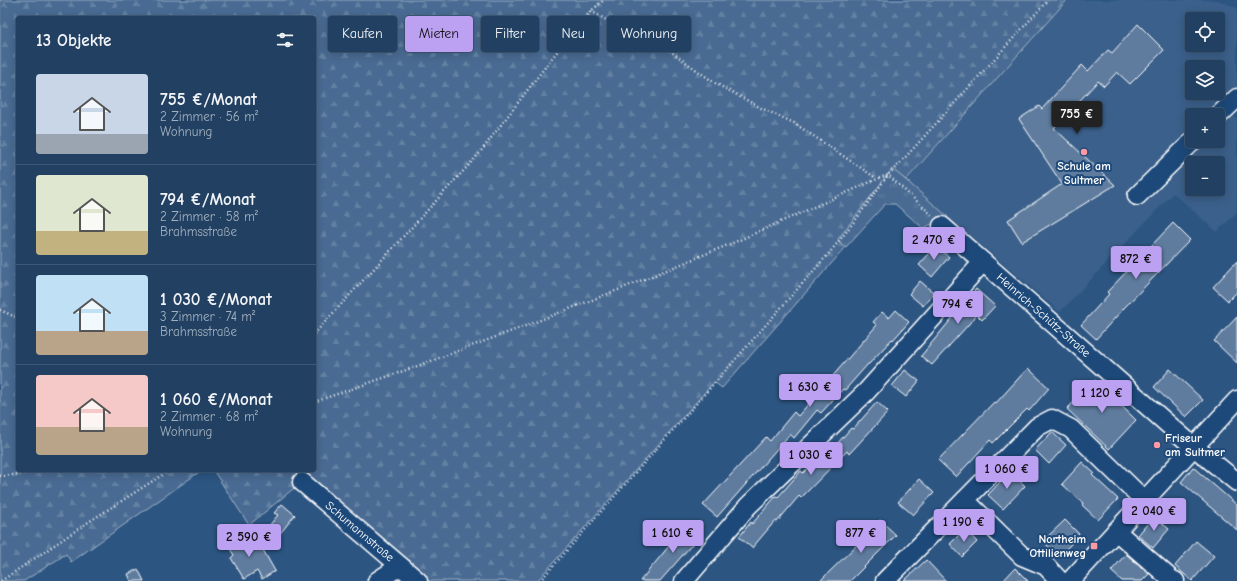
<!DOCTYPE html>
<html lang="de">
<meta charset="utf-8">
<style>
body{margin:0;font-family:"Comic Neue",sans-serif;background:#2d4b6b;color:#f1f3f6;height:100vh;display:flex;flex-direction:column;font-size:15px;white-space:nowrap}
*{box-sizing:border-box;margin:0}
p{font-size:13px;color:#a2afbe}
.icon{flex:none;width:22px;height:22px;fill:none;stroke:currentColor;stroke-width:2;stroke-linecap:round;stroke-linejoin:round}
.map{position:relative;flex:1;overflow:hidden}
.panel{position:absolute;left:16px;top:16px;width:300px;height:456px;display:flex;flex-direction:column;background:#214062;border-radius:4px;box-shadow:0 2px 10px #0003,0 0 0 1px #3e5977}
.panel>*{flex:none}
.top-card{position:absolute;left:328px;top:16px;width:380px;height:36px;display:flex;gap:8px}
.tools{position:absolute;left:1185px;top:12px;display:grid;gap:8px}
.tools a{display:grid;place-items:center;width:40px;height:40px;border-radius:4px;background:#214062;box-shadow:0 2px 10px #0003,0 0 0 1px #3e5977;font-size:20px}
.price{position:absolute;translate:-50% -34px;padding:0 9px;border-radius:4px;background:#bca0f2;color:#111;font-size:13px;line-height:26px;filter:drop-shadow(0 1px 2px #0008)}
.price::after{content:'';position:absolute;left:50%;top:24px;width:12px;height:9px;margin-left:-6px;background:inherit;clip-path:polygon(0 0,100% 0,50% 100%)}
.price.on{background:#222;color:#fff}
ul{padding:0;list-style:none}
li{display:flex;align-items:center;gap:12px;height:100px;padding:0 20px}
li+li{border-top:1px solid #3e5977}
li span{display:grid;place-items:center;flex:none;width:112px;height:80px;border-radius:4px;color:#555}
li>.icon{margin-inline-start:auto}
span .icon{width:48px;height:48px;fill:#fffc;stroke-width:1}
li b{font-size:17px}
h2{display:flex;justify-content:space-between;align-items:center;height:48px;padding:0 20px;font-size:17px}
.tag{padding:0 14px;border-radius:4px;background:#214062;box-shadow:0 2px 10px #0003,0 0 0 1px #3e5977;font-size:14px;line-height:36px}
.tag.on{background:#bca0f2;color:#111}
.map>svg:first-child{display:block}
.built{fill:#3b618b;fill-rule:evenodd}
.grass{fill:url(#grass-tufts);stroke:#a4b5c8}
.forest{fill:url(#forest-firs);stroke:#a4b5c8}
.building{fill:#5e7c9f;stroke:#fff}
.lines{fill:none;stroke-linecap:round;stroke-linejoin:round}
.minor-casing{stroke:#fff;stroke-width:21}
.path{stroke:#fff;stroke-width:2.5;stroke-dasharray:1 3;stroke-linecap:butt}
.minor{stroke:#1f4a7a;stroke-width:18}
.poi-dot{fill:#ff9aa2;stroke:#1f4a7a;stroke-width:1.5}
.labels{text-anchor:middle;stroke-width:4;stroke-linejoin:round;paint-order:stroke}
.poi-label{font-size:12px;font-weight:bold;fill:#fff;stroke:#1f4a7a}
.street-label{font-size:12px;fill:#fff;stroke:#1f4a7a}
</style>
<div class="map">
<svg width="1237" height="581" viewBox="0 0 1237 581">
<defs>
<pattern id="grass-tufts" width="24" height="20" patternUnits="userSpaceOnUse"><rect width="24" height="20" fill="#486b92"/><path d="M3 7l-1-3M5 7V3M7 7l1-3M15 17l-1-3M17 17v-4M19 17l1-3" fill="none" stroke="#6381a2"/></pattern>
<pattern id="forest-firs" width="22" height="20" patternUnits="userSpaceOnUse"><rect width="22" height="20" fill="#486b92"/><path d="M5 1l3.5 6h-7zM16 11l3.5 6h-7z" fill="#6381a2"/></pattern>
</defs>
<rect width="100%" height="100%" fill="#2c5582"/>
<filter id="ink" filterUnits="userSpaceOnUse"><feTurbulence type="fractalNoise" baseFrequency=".025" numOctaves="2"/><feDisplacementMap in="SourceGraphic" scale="8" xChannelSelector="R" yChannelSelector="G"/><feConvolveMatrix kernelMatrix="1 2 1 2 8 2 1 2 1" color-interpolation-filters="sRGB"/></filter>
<g filter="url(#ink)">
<path class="built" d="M1067,0H1217L1237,8V89L1221,104L1237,119V212L1217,232L1173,193L1060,312L906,181ZM1192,19H1218V45H1192ZM1192,67H1218V93H1192ZM1192,115H1218V141H1192ZM1192,163H1218V189H1192Z"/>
<path class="grass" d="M892,168L948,217L923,228L895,204H885L845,248L837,239Z"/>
<path class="forest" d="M0,0H1067L906,180L892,169L838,239L845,248L722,388L714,382L537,581H429L375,535L299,484L249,525L213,470H314V18H18V470H202L71,562L66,554L24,581H0Z"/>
<path class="building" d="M1138,24L1164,50L1130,84L1117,72L1104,86L1098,81L1054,128L1115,185L1022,242L1008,220L1062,184L1019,119L1039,106L1042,109L1082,65L1088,71L1108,50L1112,53Z
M1173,223L1190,240L1124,308L1096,339L1081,325L1109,294L1107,292Z
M936,246L949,257L932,277L919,265Z
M1237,261V292L1228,301L1213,287Z
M920,281L934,293L923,306L909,294Z
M976,289L995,306L982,320L977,315L932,365L921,356Z
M896,310L909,322L893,340L892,339L869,364H868L845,390L843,389L821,413L817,410L794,438L790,434L717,517L703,505L766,437L770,441L794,412L798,416L877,325L873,322L882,312L889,318Z
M1237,317V363L1214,341Z
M1028,368L1049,388L1029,411L1027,409L993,443L990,440L956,477L938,460L994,402L996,403Z
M1170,369L1203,400L1186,417L1154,387Z
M905,370L919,381L906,397L892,386Z
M1095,380L1136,420L1109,449L1067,409Z
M877,402L888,412L849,454L847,451L801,498L799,496L777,522L775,521L752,548L739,537L751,522L752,524L776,496L778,497L801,471L803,473L825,449L829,453L851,428L853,429Z
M1052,432L1066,445L1049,464L1035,450Z
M1082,462L1094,473L1092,475L1118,499L1098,520L1082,505L1083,503L1062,484Z
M1193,467L1237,505V530L1181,482Z
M1010,471L1025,486L1003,509L988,495Z
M919,479L934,493L913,515L898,502Z
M282,504L295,515L278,536L268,527L278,515L274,513Z
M1154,516L1169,529L1153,548L1138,535Z
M880,520L896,535L850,581H820L868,534L867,533Z
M1065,520L1080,535L1058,557L1043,541Z
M689,522L702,533L660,581H640Z
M965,529L977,542L962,557L950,544Z
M231,531L244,550L258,541L275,571L262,579L257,571L244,579L231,558L234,555L222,537Z
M1196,541L1214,556L1192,581L1175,566Z
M1126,554L1149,574L1142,581H1122L1111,571Z
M926,560L946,581H904Z
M1015,568L1028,581H1003Z
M138,569L144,581H131L128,574Z"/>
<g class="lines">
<g class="minor-casing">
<g id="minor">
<path d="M1218,116L1237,98"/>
<path d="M1137,196L1193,141"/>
<path id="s1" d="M942,226L1194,447L1237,482"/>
<path id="s2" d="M302,482L418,581"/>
<path d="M965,500L1022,556L1046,566L1060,581"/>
<path d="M1116,531L1172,580L1175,581"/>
<path d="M377,581L400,566"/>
<path d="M684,581L748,506L866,392L983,262"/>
<path d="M885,581L1037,427L1052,419L1071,429L1145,501"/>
<path d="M1070,581L1237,400"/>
</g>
</g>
<path class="path" d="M591,11L633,36L670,51L715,83L761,108L794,123L876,178
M0,310L18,318
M314,334L478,155L552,58L591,11L604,0
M314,402L412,368L512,331L618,290L735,242L848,192L877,179L888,175L933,216
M0,476L22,474L49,470
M1,581L87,523L170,470
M540,581L831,251L857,218L888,175L902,161L1048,0"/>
<use href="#minor" class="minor"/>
</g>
</g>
<g class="poi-dot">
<circle cx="1084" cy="152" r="4"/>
<circle cx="1157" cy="445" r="4"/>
<rect x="1090" y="542" width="8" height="8" rx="2"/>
</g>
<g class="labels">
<g class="poi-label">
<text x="1084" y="170">Schule am<tspan x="1084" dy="14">Sultmer</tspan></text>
<text x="1165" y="442" text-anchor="start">Friseur<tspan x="1165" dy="14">am Sultmer</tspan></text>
<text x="1086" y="543" text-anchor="end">Northeim<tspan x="1086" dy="14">Ottilienweg</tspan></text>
</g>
<g class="street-label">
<text dy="4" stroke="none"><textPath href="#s1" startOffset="135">Heinrich-Schütz-Straße</textPath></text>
<text dy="4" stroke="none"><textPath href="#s2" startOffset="76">Schumannstraße</textPath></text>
</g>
</g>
</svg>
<div class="tools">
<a><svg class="icon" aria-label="locate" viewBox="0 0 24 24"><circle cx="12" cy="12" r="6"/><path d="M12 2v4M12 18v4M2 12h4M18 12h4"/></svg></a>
<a><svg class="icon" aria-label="layers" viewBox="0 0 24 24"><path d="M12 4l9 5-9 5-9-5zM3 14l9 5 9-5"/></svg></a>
<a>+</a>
<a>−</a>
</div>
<b class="price on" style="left:1077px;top:135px">755 €</b>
<b class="price" style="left:934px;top:261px">2 470 €</b>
<b class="price" style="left:1136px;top:280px">872 €</b>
<b class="price" style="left:958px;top:325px">794 €</b>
<b class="price" style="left:810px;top:408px">1 630 €</b>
<b class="price" style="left:1102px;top:414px">1 120 €</b>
<b class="price" style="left:811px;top:476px">1 030 €</b>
<b class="price" style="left:1007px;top:490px">1 060 €</b>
<b class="price" style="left:1154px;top:532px">2 040 €</b>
<b class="price" style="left:964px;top:543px">1 190 €</b>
<b class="price" style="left:673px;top:554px">1 610 €</b>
<b class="price" style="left:861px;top:554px">877 €</b>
<b class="price" style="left:249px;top:558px">2 590 €</b>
<div class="top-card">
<a class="tag">Kaufen</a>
<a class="tag on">Mieten</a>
<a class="tag">Filter</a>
<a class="tag">Neu</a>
<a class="tag">Wohnung</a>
</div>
<section class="panel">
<h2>13 Objekte<svg class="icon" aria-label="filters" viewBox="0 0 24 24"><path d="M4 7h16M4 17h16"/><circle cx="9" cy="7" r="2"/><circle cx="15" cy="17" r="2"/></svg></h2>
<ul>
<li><span style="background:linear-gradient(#c9d6e8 75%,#9aa5b1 0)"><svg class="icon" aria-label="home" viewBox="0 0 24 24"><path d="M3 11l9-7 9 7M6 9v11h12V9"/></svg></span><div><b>755 €/Monat</b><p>2 Zimmer · 56 m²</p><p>Wohnung</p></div></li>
<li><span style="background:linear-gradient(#dfe7d0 70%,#c2b280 0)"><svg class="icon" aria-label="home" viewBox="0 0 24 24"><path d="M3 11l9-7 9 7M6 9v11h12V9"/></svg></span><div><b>794 €/Monat</b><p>2 Zimmer · 58 m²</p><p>Brahmsstraße</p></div></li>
<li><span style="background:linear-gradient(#bfe0f5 70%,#b9a48a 0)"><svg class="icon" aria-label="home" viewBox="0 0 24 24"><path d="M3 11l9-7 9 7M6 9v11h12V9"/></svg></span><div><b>1 030 €/Monat</b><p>3 Zimmer · 74 m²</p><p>Brahmsstraße</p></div></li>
<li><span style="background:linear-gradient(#f6c9c9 65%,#b9a48a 0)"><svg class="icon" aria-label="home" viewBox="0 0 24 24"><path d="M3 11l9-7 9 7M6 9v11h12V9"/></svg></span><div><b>1 060 €/Monat</b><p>2 Zimmer · 68 m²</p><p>Wohnung</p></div></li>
</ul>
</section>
</div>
